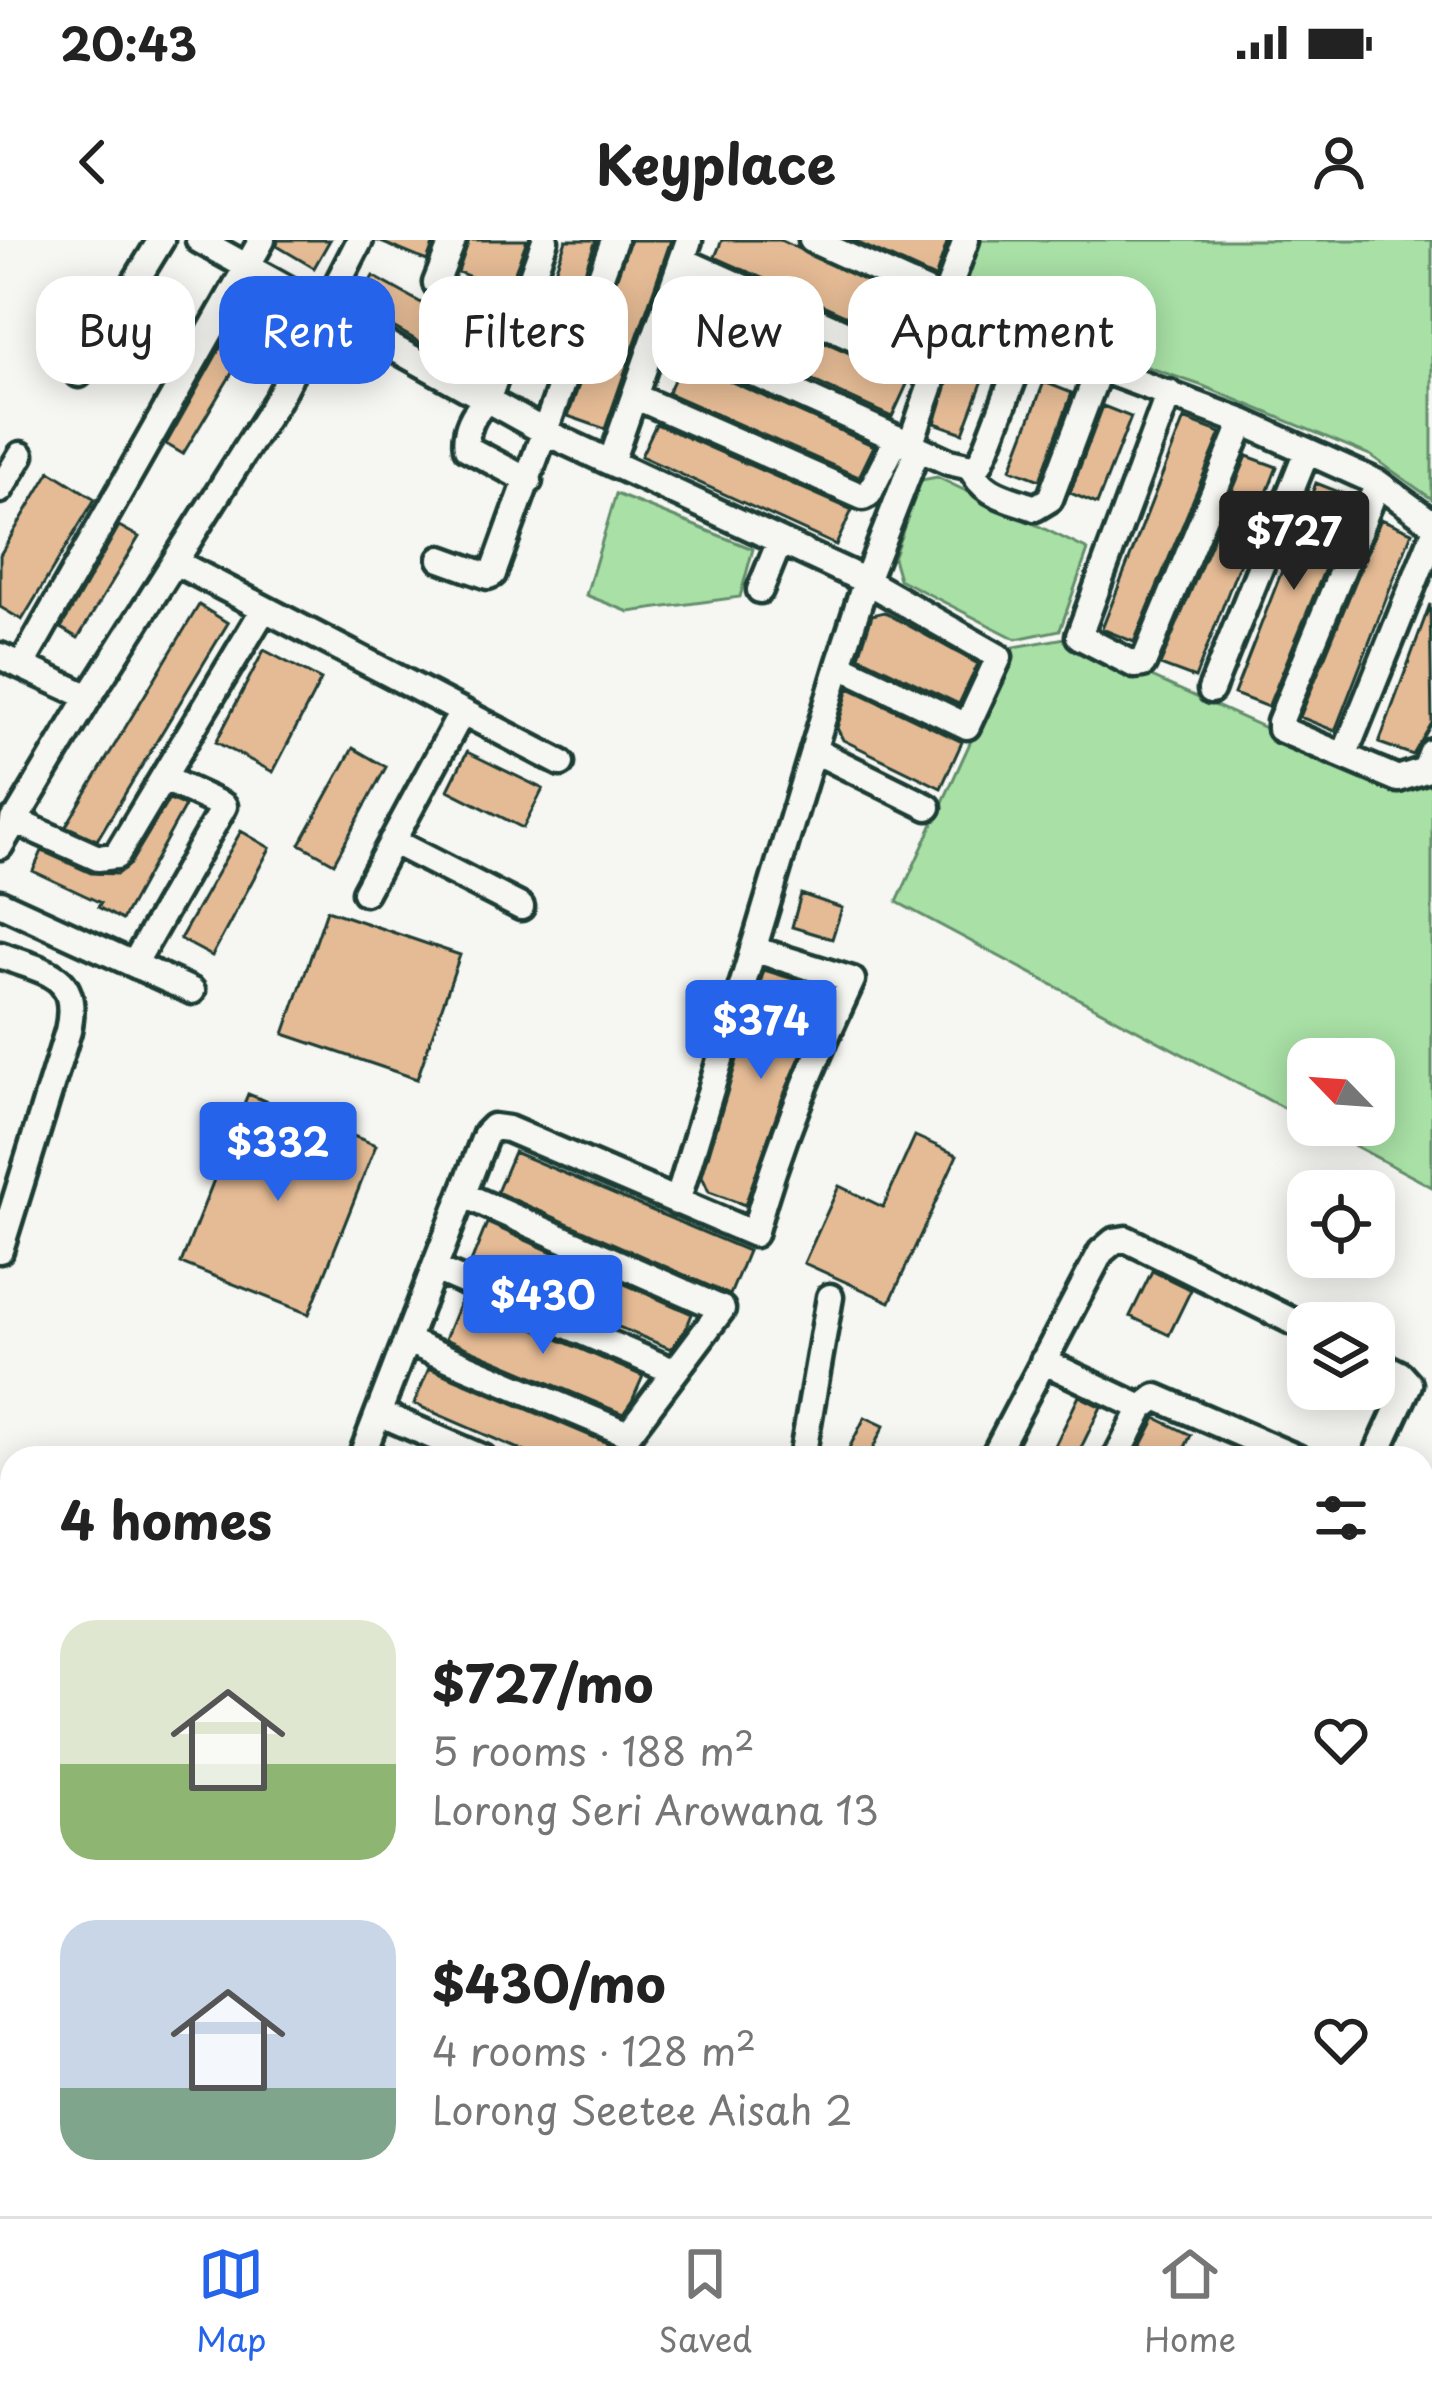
<!DOCTYPE html>
<meta charset="utf-8">
<style>
body{margin:0;font-family:"Playpen Sans",sans-serif;background:#f6f6f6;color:#222;height:100vh;display:flex;flex-direction:column;font-size:45px;white-space:nowrap}
*{box-sizing:border-box;margin:0}
p{font-size:39px;color:#767676}
.icon{flex:none;width:66px;height:66px;fill:none;stroke:currentColor;stroke-width:2;stroke-linecap:round;stroke-linejoin:round}
.map{position:relative;flex:1;overflow:hidden}
.drawer{position:absolute;left:0px;top:1206px;width:1434px;height:771px;display:flex;flex-direction:column;background:#fff;border-radius:36px 36px 0 0;box-shadow:0 6px 30px #0003}
.drawer>*{flex:none}
.banner{position:absolute;left:36px;top:36px;width:1362px;height:108px;display:flex;gap:24px}
.needle{width:78px;rotate:295deg}
.controls{position:absolute;left:1287px;top:798px;display:grid;gap:24px}
.controls a{display:grid;place-items:center;width:108px;height:108px;border-radius:24px;background:#fff;box-shadow:0 6px 30px #0003;font-size:60px}
.price{position:absolute;translate:-50% -102px;padding:0 27px;border-radius:12px;background:#2563eb;color:#fff;font-size:39px;line-height:78px;filter:drop-shadow(0 3px 6px #0008)}
.price::after{content:'';position:absolute;left:50%;top:72px;width:36px;height:27px;margin-left:-18px;background:inherit;clip-path:polygon(0 0,100% 0,50% 100%)}
.price.active{background:#222;color:#fff}
ul{padding:0;list-style:none}
li{display:flex;align-items:center;gap:36px;height:300px;padding:0 60px}
li span{display:grid;place-items:center;flex:none;width:336px;height:240px;border-radius:36px;color:#555}
li>.icon{margin-inline-start:auto}
span .icon{width:144px;height:144px;fill:#fffc;stroke-width:1}
li b{font-size:51px}
h2{display:flex;justify-content:space-between;align-items:center;height:144px;padding:0 60px;font-size:51px}
.chip{padding:0 42px;border-radius:36px;background:#fff;box-shadow:0 6px 30px #0003;font-size:42px;line-height:108px}
.chip.active{background:#2563eb;color:#fff}
.status{display:flex;justify-content:space-between;align-items:center;height:84px;padding:0 60px;background:#fff;direction:ltr}
.status svg{height:33px;fill:currentColor}
header{display:flex;justify-content:space-between;align-items:center;height:156px;padding:0 60px;background:#fff;font-size:54px;font-weight:700}
.menu{display:flex;justify-content:space-around;align-items:center;height:168px;border-top:3px solid #e0e0e0;background:#fff;font-size:33px;color:#767676}
.menu a{display:grid;justify-items:center;gap:6px}
.menu .active{color:#2563eb}
.map>svg:first-child{display:block}
.green{fill:#a8e0a5;stroke:#648e6c;stroke-width:3}
.lines{fill:none;stroke-linecap:round;stroke-linejoin:round}
.stream{stroke:#6c97ad;stroke-width:4.5}
.building{fill:#e5bb95;stroke:#1f3d34;stroke-width:3}
.minor-casing{stroke:#1f3d34;stroke-width:33}
.highway-casing{stroke:#1f3d34;stroke-width:42}
.minor{stroke:#f6f6f2;stroke-width:24}
.highway{stroke:#fdde96;stroke-width:33}
</style>
<div class="status"><b>20:43</b><svg viewBox="0 0 49 12"><path d="M0 12V9h3v3zM5 12V6h3v6zM10 12V3h3v9zM15 12V0h3v12zM26 1h20v11H26zM47 4h2v5h-2z"/></svg></div>
<header><svg class="icon" aria-label="back" viewBox="0 0 24 24"><path d="M15 5l-7 7 7 7"/></svg>Keyplace<svg class="icon" aria-label="person" viewBox="0 0 24 24"><circle cx="12" cy="8" r="4"/><path d="M4 21q1-7 8-7t8 7"/></svg></header>
<div class="map">
<svg width="1432" height="1976" viewBox="0 0 1432 1976">
<rect width="100%" height="100%" fill="#f6f6f2"/>
<filter id="ink" filterUnits="userSpaceOnUse"><feTurbulence type="fractalNoise" baseFrequency=".00833" numOctaves="2"/><feDisplacementMap in="SourceGraphic" scale="24" xChannelSelector="R" yChannelSelector="G"/><feConvolveMatrix kernelMatrix="1 2 1 2 8 2 1 2 1" color-interpolation-filters="sRGB"/></filter>
<g filter="url(#ink)">
<path class="green" d="M972,0H1432V259L1370,215L1203,146L952,60Z
M937,237L1088,310L1060,390L1016,399L899,339L893,318L921,240Z
M616,254L753,309L740,357L629,372L586,355Z
M1065,398L1399,548L1432,537V947L1316,885H1374V819H1308V881L897,662L1014,407Z"/>
<g class="lines">
<path class="stream" d="M362,1965L366,1976
M1213,1965L1231,1976"/>
</g>
<path class="building" d="M278,0H330L314,28L277,6Z
M376,0H435L427,21Z
M469,0H527L507,52L458,32Z
M566,0H596L544,146L517,137Z
M630,0H671L605,189L568,176Z
M722,0H780L924,69L910,104L715,17Z
M852,0H948L935,38Z
M373,36L470,90L453,121L356,66Z
M714,52L909,140L892,177L698,88Z
M237,78L258,90L183,214L166,204Z
M953,96L994,111L963,193L935,183L947,144L941,129Z
M683,120L874,206L859,237L668,153Z
M1044,142L1072,153L1040,240L1011,229Z
M1103,166L1131,177L1097,264L1070,253Z
M1184,179L1221,193L1134,402L1102,389Z
M656,184L852,270L836,305L641,216Z
M1247,216L1277,227L1195,438L1160,425Z
M50,231L95,259L22,380L0,367V315Z
M1316,243L1354,258L1268,467L1234,454Z
M1381,279L1412,292L1335,491L1300,477Z
M119,286L139,297L78,398L61,388Z
M1430,364L1432,483L1413,515L1379,503Z
M199,365L228,383L97,600L66,586Z
M884,372L978,424L959,464L859,416L872,375Z
M264,410L321,440L273,532L216,502Z
M849,448L962,502L941,548L843,500L837,488Z
M353,508L386,527L334,623L300,604Z
M467,512L543,549L523,588L448,550Z
M169,559L185,566L122,680L98,667L101,663L33,631L42,611L91,633L117,634L130,624Z
M241,591L270,608L212,716L180,699Z
M801,654L842,668L832,699L792,687Z
M327,670L460,715L417,839L284,794Z
M764,730L829,750L782,859L745,965L709,952L702,936Z
M248,854L376,905L309,1074L181,1023Z
M915,896L957,915L890,1062L804,1023L839,946L883,967Z
M514,912L748,1011L730,1055L497,952Z
M487,983L692,1074L686,1089L671,1109L470,1025Z
M1152,1031L1191,1050L1169,1095L1130,1076Z
M462,1058L643,1136L632,1161L623,1174L445,1099Z
M429,1128L610,1204L604,1218H539L414,1164Z
M1079,1156L1101,1167L1076,1218H1049Z
M865,1177L884,1186L868,1218H844Z
M1156,1178L1191,1195L1180,1218H1135Z"/>
<g class="lines">
<g class="minor-casing">
<path id="minor" d="M199,0L547,193L866,341L999,417L967,486L839,425
M453,0L436,43L442,52L513,88
M812,0L944,60
M682,20L920,127
M941,69L1243,182L1378,243L1432,283
M658,90L949,222L971,227
M79,134L161,0
M1169,153L1079,396L1135,425L1143,424L1243,182
M634,156L863,257L869,254L897,198
M910,205L931,145L920,127L966,0
M611,222L689,0
M971,227C982,255 1009,258 1035,268L1050,259L1099,129
M971,227L980,223L987,207L1027,103
M529,241L467,208C464,191 473,172 487,161L545,0
M1378,243L1280,482V489L1398,539L1425,530L1432,512
M0,250L21,215
M441,319L488,336L493,334L614,0
M175,322L561,523
M760,350L780,301
M0,416L89,457
M21,426L262,0
M1211,450L1307,211
M813,510L928,567
M1344,516L1432,298
M13,580L98,618L116,616L264,369
M392,601L521,667
M0,606L89,457L279,157L360,0
M365,652L462,472
M0,663L192,751
M0,715C45,732 81,733 68,791L0,1010
M134,724L224,566L165,539
M677,962L839,425L866,341L918,208
M435,1029L673,1131
M407,1101L628,1194L722,1069L464,955
M1043,1121L1142,1168
M1374,1121L1400,1134L1409,1144L1375,1218
M379,1173L483,1218
M361,1218L486,894L493,887L508,889L754,994C778,905 813,823 852,740L753,709
M802,1218L830,1057
M993,1218L1101,1012L1114,1001L1126,999L1308,1089
M1116,1218L1142,1168L1156,1157L1297,1218
M1422,1276L1432,1281
M1422,1480L1432,1484
M1422,1693L1432,1700
M12,1722L2,1739V1760L12,1763
M12,1907L8,1918L12,1930
M24,1965L27,1976
M164,1965L168,1976
M751,1965L783,1976
M426,1976L443,1965
M503,1976L548,1965"/>
</g>
<g class="highway-casing">
<path id="highway" d="M0,1284L12,1291
M0,1324L12,1333
M0,1387L12,1394
M0,1418L12,1425
M832,1965L845,1976
M945,1965L963,1976
M1003,1965L1022,1976
M1297,1965L1318,1976"/>
</g>
<use href="#minor" class="minor"/>
<use href="#highway" class="highway"/>
</g>
</g>
</svg>
<div class="controls">
<a><svg class="needle" viewBox="-14 -14 28 28"><path d="M0-13l5 13h-10z" fill="#e53935"/><path d="M0 13l5-13h-10z" fill="#767676"/></svg></a>
<a><svg class="icon" aria-label="locate" viewBox="0 0 24 24"><circle cx="12" cy="12" r="6"/><path d="M12 2v4M12 18v4M2 12h4M18 12h4"/></svg></a>
<a><svg class="icon" aria-label="layers" viewBox="0 0 24 24"><path d="M12 4l9 5-9 5-9-5zM3 14l9 5 9-5"/></svg></a>
</div>
<b class="price active" style="left:1294px;top:353px">$727</b>
<b class="price" style="left:761px;top:842px">$374</b>
<b class="price" style="left:278px;top:964px">$332</b>
<b class="price" style="left:543px;top:1117px">$430</b>
<div class="banner">
<a class="chip">Buy</a>
<a class="chip active">Rent</a>
<a class="chip">Filters</a>
<a class="chip">New</a>
<a class="chip">Apartment</a>
</div>
<section class="drawer">
<h2>4 homes<svg class="icon" aria-label="filters" viewBox="0 0 24 24"><path d="M4 7h16M4 17h16"/><circle cx="9" cy="7" r="2"/><circle cx="15" cy="17" r="2"/></svg></h2>
<ul>
<li><span style="background:linear-gradient(#dfe7d0 60%,#8fb573 0)"><svg class="icon" aria-label="home" viewBox="0 0 24 24"><path d="M3 11l9-7 9 7M6 9v11h12V9"/></svg></span><div><b>$727/mo</b><p>5 rooms · 188 m²</p><p>Lorong Seri Arowana 13</p></div><svg class="icon" aria-label="heart" viewBox="0 0 24 24"><path d="M12 20l-8-8c-3-5 5-10 8-4 3-6 11-1 8 4z"/></svg></li>
<li><span style="background:linear-gradient(#c9d6e8 70%,#7fa58c 0)"><svg class="icon" aria-label="home" viewBox="0 0 24 24"><path d="M3 11l9-7 9 7M6 9v11h12V9"/></svg></span><div><b>$430/mo</b><p>4 rooms · 128 m²</p><p>Lorong Seetee Aisah 2</p></div><svg class="icon" aria-label="heart" viewBox="0 0 24 24"><path d="M12 20l-8-8c-3-5 5-10 8-4 3-6 11-1 8 4z"/></svg></li>
</ul>
</section>
</div>
<nav class="menu">
<a class="active"><svg class="icon" aria-label="map" viewBox="0 0 24 24"><path d="M3 6l6-2 6 2 6-2v14l-6 2-6-2-6 2zM9 4v14M15 6v14"/></svg>Map</a>
<a><svg class="icon" aria-label="saved" viewBox="0 0 24 24"><path d="M7 4h10v16l-5-4-5 4z"/></svg>Saved</a>
<a><svg class="icon" aria-label="home" viewBox="0 0 24 24"><path d="M3 11l9-7 9 7M6 9v11h12V9"/></svg>Home</a>
</nav>
